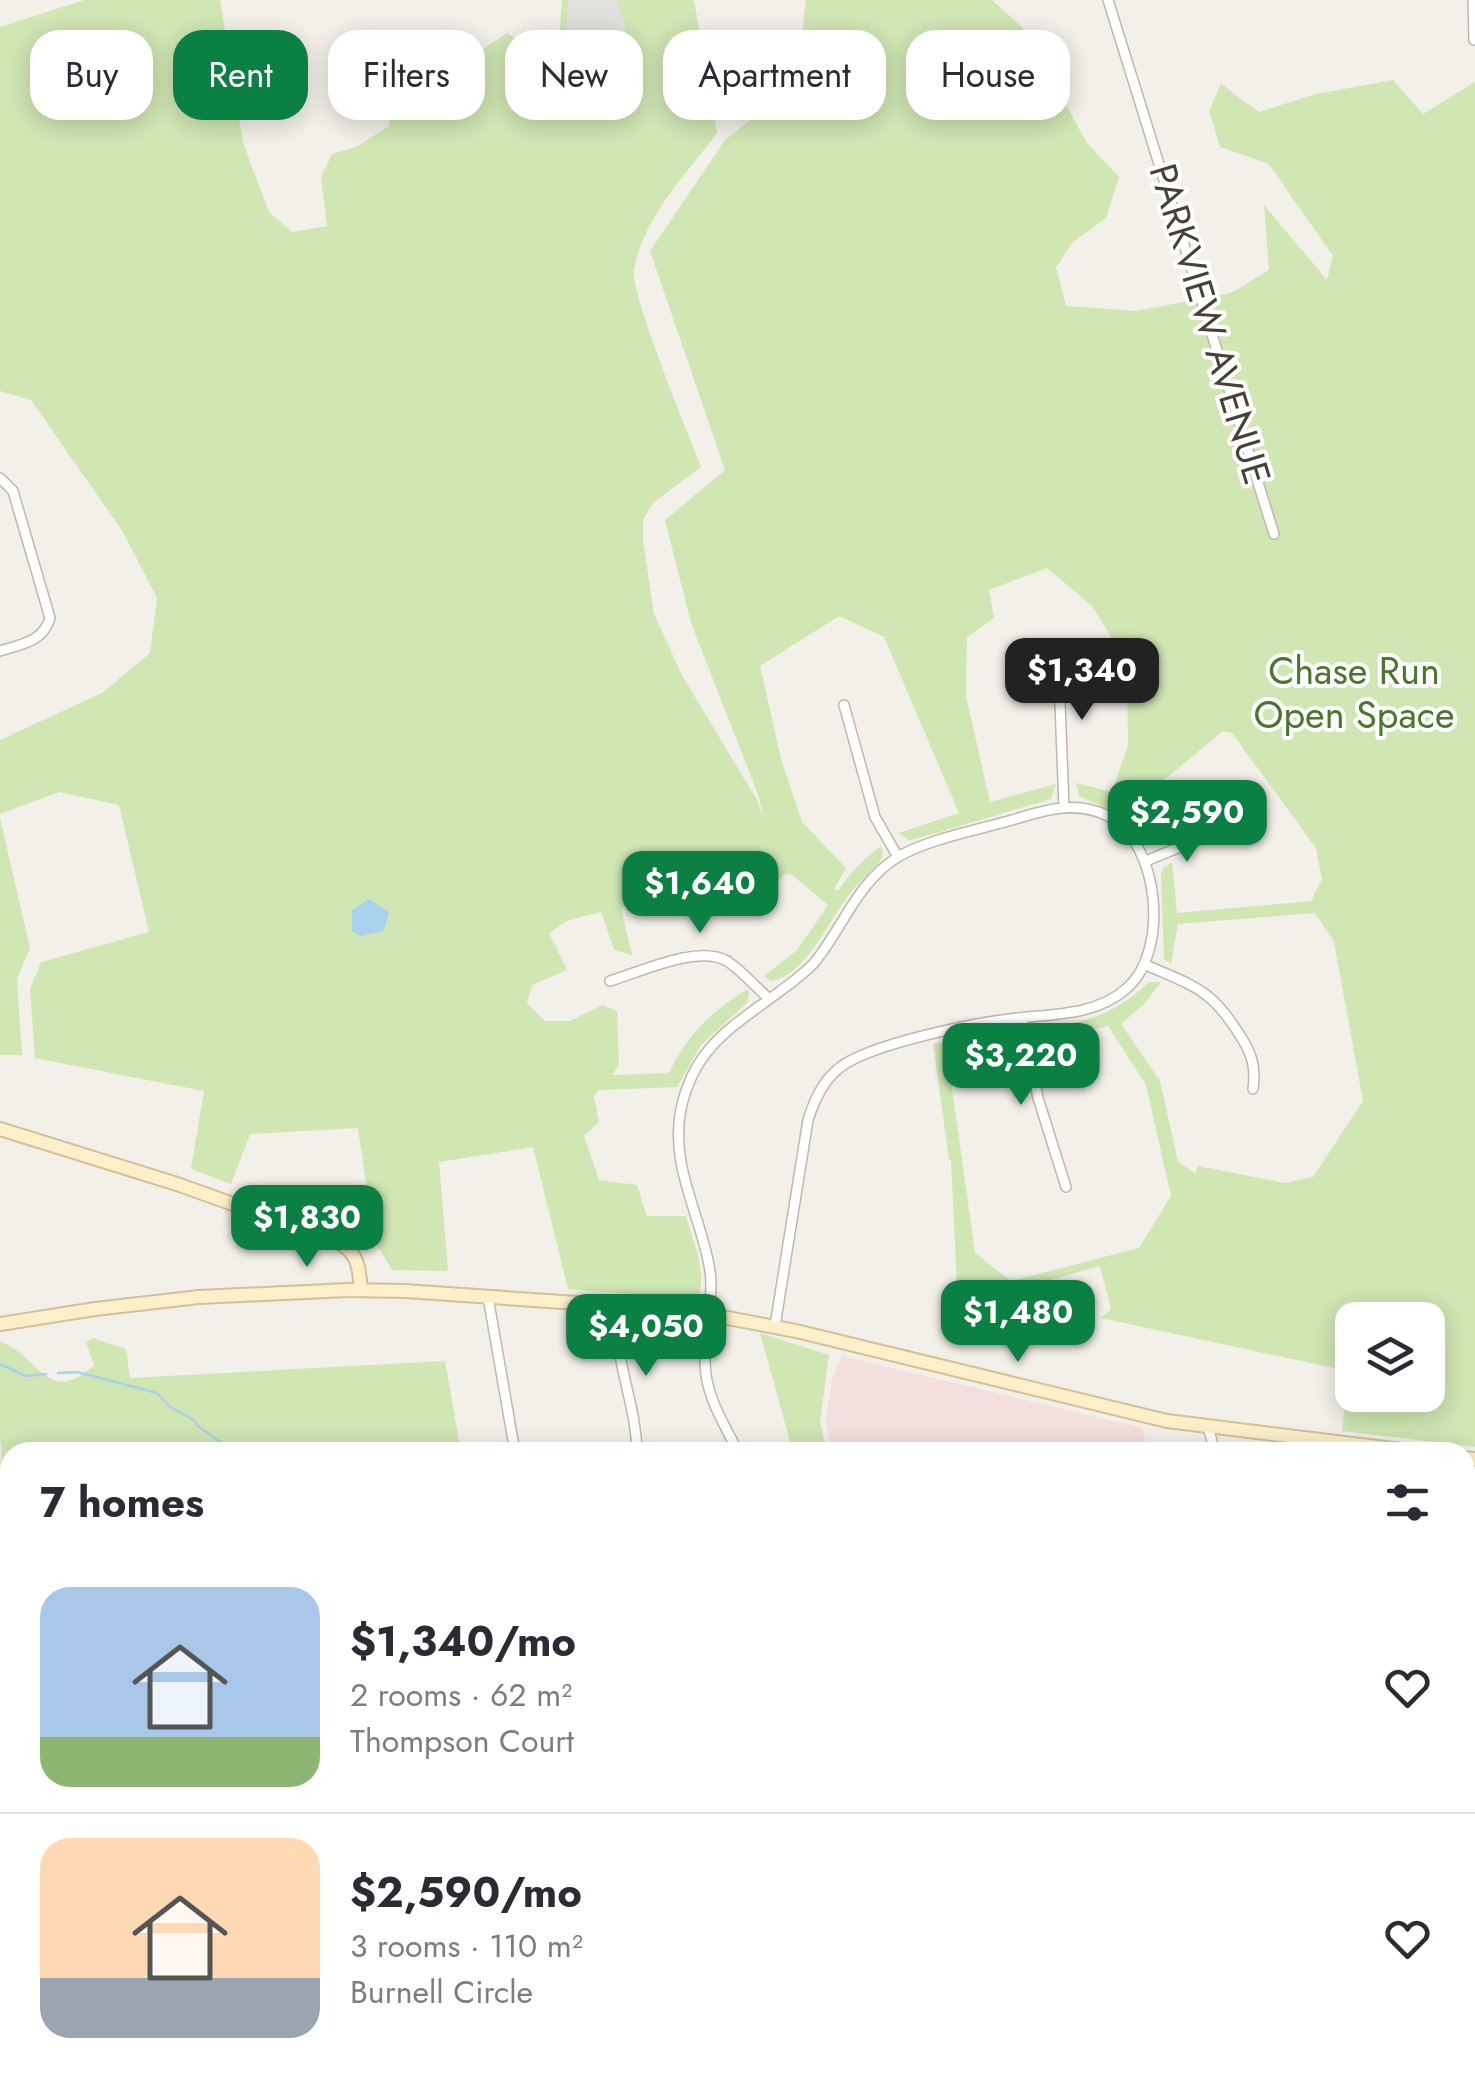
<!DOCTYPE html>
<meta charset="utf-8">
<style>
body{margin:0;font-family:Jost,sans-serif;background:#f7f7f7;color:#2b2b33;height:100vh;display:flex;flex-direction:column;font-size:38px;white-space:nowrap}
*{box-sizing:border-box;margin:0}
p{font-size:32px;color:#7c7c81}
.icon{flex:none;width:55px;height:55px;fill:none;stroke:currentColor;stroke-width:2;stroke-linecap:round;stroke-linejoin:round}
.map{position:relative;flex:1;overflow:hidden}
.sheet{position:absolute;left:0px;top:1442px;width:1475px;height:642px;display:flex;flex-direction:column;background:#fff;border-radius:30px 30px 0 0;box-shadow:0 5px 25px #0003}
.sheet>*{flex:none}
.guide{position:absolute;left:30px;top:30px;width:1415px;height:90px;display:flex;gap:20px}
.buttons{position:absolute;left:1335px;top:1302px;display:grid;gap:20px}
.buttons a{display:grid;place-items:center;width:110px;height:110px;border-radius:20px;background:#fff;box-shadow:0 5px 25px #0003;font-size:50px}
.price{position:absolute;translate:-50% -85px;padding:0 22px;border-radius:20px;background:#0b8043;color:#fff;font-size:32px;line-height:65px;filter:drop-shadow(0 2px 5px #0008)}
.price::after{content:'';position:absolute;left:50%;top:60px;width:30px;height:22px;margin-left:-15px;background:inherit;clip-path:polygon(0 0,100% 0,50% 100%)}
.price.active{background:#222;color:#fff}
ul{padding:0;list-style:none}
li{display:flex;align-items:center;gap:30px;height:250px;padding:0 40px}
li+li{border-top:2px solid #e1e1e2}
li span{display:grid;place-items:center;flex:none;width:280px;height:200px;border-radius:30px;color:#555}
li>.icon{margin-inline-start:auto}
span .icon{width:120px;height:120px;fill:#fffc;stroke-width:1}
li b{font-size:42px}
h2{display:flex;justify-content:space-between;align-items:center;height:120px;padding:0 40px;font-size:42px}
.pill{padding:0 35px;border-radius:30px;background:#fff;box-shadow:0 5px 25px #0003;font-size:35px;line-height:90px}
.pill.active{background:#0b8043;color:#fff}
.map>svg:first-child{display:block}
.medical{fill:#f3dfdd}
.green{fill:#d0e6b3;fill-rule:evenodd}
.parking{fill:#e2e0dd}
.water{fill:#a8d2ed}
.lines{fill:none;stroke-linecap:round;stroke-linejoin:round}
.stream{stroke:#a8d2ed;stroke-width:2.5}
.street-casing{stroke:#bfb7ab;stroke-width:12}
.secondary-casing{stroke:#d1c29a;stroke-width:16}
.street{stroke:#fff;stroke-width:9}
.secondary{stroke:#fcefca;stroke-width:12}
.labels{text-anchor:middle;stroke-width:8;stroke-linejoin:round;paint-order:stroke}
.street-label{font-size:38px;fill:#474037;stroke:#fff}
.park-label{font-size:38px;fill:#4a762d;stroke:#fff}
</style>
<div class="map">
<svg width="1475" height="2084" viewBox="0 0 1475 2084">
<rect width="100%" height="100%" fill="#f3f0e9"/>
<path class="medical" d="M842,1356L1142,1428L1148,1452H832L826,1420L832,1379Z"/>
<path class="green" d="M84,0H220L243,143L269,212L292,232L327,226L321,178L332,154L358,146L389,126L390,102L431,84L507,33L554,64L558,56L562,0H694L717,133C687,173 642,219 634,270C630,294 689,435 701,467L654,502L643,519V541L654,614L683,677L757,800L763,818L759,797L691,623L665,520L725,470L650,251L725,140L778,98L759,67L802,35L806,0H992L1024,29L1087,143L1119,177L1106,218L1073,242L1056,267L1066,306L1136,311L1231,293L1269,270L1264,205L1327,280L1333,256L1269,164L1220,147L1209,111L1221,84L1259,112L1316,94L1393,80L1423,114L1475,82V1447L1342,1431L1348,1371L1101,1318L1111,1309L1100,1266L958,1306L951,1160H949L933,1044L1003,1032L1012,1034L1017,1041L947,1053L975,1253L1011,1281L1139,1248L1171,1196L1146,1085L1108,1026L1039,1040V1032L1044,1027C1087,1023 1117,1013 1149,982H1161L1144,1004L1121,1024L1160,1081L1178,1162L1195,1173L1198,1166L1285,1183L1313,1177L1363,1101L1334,942L1315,913L1178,924L1171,964L1164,959L1161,874L1163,868L1172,862L1177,913L1311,901L1322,879L1316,848L1232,733L1223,731L1134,805L1165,841L1151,842C1128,813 1110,811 1079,796L1076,783L1112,792L1128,745L1127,663L1092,606L1047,568L989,590L994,618L967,637L966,696L990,802L1056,784L1051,799L916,839L909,840L899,833L959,813L884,637L839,616L760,666L781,759L802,822L846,868L834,889L838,891C850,873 863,859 881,846C883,853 884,854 880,861C871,873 857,883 848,896C829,921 804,978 770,981L764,976L797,950L828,905L791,874L783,875L767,894L747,904C694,880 671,876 621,908L632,955L614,950L601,912L569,920L549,933L567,970L532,985L527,1003L545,1021H570L603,1005L617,1011L619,1065L612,1075L669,1073C686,1036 713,1010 747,989L749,992L747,1003L701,1045L677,1087L599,1090L594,1096L599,1122L584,1136L599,1180L637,1185L647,1216H686C692,1238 710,1279 696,1299L568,1289L533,1147L439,1162L448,1271L392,1270L375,1242L358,1128L250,1134L231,1184L191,1169L204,1091L35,1058L30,989L41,962L149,932L119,805L59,792L0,814V740L102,693L150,653L157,598L123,532L31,400L0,391V27ZM1352,1320H1428V1395H1352Z
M0,818L30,948L17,979L22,1055H0Z
M760,1333L829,1355L820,1421L827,1452H793Z
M93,1338L126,1349L130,1378L445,1361L461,1452H10V2075H462L464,2084H0V1518L8,1510L0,1438V1341C43,1359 47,1407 94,1365L86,1342Z
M1465,1471L1475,1472V2084H951L949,2075H1465Z"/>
<path class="parking" d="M568,0H617L626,29L613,56L565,50Z"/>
<path class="water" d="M369,899L389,912L384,931L360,936L352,931V910Z"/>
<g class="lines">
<path class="stream" d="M0,1364L26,1376L46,1374
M58,1373L77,1372L157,1393L170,1407L194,1420L198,1426L226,1446L233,1447L236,1452
M0,1988L10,1972
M1336,2075L1353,2084
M1414,2084L1475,2074"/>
<g class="street-casing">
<path id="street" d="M1108,0L1274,534
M1473,0L1474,40
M0,478L13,491L50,618C43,642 22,644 0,651
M1040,649L1060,704L1064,807
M844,705L875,817L898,857
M1146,861L1214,833
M1144,964C1195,987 1211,988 1241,1037C1252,1054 1256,1068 1253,1089
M610,981C640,972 699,944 727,961C742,971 756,987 769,999
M1022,1018L1038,1098L1066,1187
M488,1297L515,1452
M617,1305C612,1355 636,1402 637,1452
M1208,1427L1215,1452
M738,1452C724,1423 705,1396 705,1361C704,1332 714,1300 710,1271C702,1217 669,1166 681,1109C694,1047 732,1027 779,992C791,983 804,974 814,963C843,928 857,882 898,857C925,840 981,829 1012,820C1044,810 1076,800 1108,816C1160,843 1170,952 1126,989C1096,1015 1055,1014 1018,1018C978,1022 867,1044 838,1069C822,1082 814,1101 808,1120L775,1326
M520,2075L522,2084
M887,2075L890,2084"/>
</g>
<g class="secondary-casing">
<path id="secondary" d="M0,1129L177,1184L336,1241C358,1252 359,1266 361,1290
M0,1324L95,1309L199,1297L348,1290L405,1291L649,1308L707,1314L796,1331L1167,1421L1418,1452
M1465,1458L1475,1459"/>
</g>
<use href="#street" class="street"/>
<use href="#secondary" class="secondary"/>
</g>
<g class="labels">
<g class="street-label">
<text transform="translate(1210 324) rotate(73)" y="13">PARKVIEW AVENUE</text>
</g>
<g class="park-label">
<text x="1354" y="684">Chase Run<tspan x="1354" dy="44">Open Space</tspan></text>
</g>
</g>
</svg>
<div class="buttons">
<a><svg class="icon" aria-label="layers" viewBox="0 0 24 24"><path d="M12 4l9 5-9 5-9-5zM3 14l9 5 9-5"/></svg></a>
</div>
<b class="price active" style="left:1082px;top:723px">$1,340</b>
<b class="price" style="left:1187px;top:865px">$2,590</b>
<b class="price" style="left:700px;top:936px">$1,640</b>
<b class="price" style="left:1021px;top:1108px">$3,220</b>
<b class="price" style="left:307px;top:1270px">$1,830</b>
<b class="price" style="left:1018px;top:1365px">$1,480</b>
<b class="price" style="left:646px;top:1379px">$4,050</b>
<div class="guide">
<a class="pill">Buy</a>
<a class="pill active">Rent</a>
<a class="pill">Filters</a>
<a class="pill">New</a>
<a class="pill">Apartment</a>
<a class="pill">House</a>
</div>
<section class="sheet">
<h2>7 homes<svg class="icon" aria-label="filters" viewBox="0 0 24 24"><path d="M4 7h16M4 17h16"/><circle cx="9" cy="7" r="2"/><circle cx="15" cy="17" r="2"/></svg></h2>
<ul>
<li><span style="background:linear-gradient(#a9c7e8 75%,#8fb573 0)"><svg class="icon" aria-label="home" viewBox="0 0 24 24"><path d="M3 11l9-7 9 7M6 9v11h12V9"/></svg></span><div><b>$1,340/mo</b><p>2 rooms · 62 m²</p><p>Thompson Court</p></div><svg class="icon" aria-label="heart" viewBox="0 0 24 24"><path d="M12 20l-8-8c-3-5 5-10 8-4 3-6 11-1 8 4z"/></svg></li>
<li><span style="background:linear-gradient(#ffd9b3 70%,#9aa5b1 0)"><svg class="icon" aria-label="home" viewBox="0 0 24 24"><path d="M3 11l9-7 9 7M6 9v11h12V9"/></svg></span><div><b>$2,590/mo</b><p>3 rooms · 110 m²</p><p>Burnell Circle</p></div><svg class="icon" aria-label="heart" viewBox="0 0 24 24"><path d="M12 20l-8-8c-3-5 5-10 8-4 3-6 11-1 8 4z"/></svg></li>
</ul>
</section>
</div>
